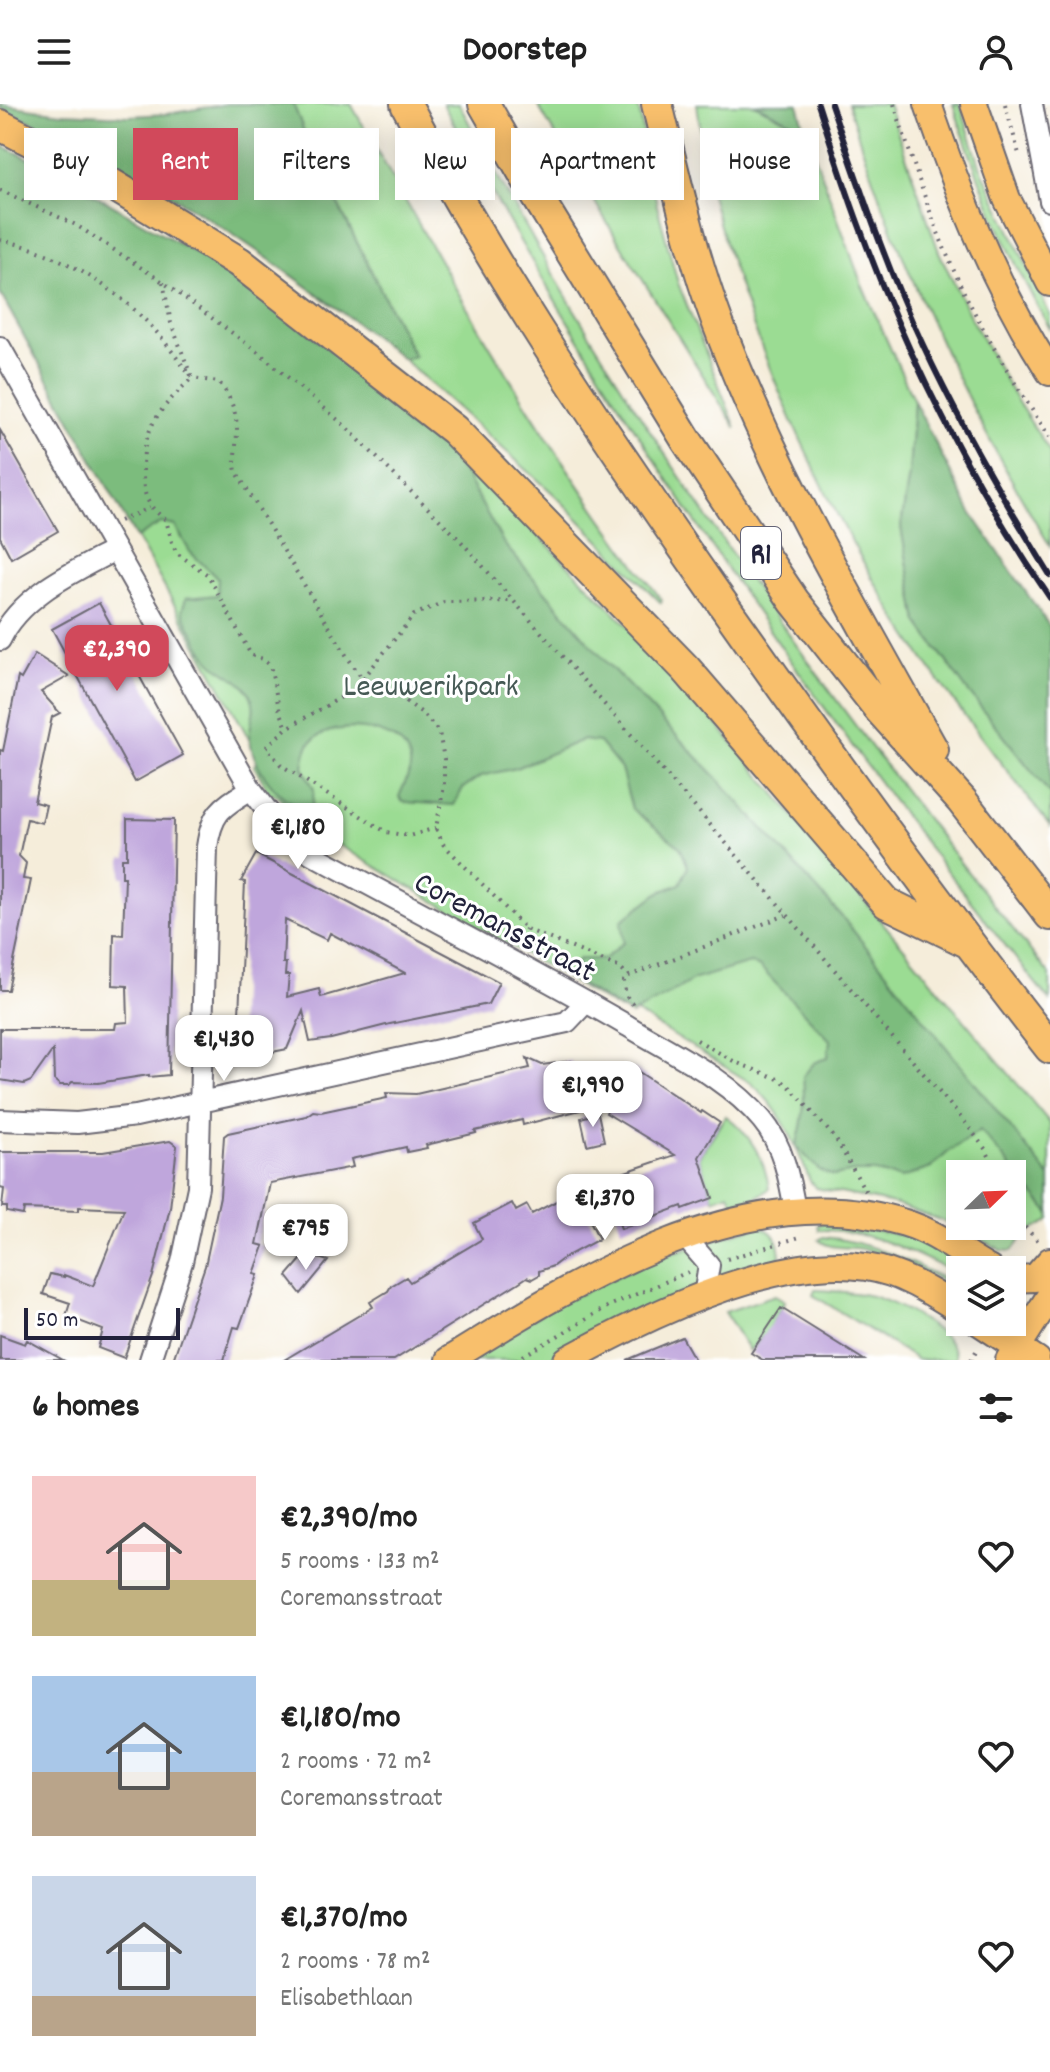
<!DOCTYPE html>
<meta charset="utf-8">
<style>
body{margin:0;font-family:Dekko,sans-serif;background:#f6f6f6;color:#222;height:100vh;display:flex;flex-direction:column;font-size:30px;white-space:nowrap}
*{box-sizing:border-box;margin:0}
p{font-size:26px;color:#767676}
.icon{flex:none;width:44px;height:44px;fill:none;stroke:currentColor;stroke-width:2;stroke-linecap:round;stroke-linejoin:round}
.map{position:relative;height:1256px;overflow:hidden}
.sheet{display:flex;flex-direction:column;background:#fff;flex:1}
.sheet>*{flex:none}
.guide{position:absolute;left:24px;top:24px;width:1002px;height:72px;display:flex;gap:16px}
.needle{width:52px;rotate:67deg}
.tools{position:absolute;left:946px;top:1056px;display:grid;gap:16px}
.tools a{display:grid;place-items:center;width:80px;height:80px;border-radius:0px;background:#fff;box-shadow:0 4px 20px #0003;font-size:40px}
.scale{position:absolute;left:24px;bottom:20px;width:156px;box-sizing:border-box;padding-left:8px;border:4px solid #22223b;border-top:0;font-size:22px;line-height:28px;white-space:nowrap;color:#22223b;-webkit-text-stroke:6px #fff;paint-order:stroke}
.price{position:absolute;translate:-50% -68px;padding:0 18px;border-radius:16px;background:#fff;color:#222;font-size:26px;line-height:52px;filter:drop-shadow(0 2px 4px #0008)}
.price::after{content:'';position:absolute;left:50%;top:48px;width:24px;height:18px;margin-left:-12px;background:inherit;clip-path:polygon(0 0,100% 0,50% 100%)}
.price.on{background:#d1495b;color:#fff}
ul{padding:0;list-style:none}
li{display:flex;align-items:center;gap:24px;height:200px;padding:0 32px}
li span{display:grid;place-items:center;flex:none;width:224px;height:160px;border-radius:0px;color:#555}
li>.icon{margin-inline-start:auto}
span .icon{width:96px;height:96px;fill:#fffc;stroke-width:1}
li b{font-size:34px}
h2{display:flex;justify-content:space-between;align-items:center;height:96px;padding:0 32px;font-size:34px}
.chip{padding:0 28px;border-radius:0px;background:#fff;box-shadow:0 4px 20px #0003;font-size:28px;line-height:72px}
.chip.on{background:#d1495b;color:#fff}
header{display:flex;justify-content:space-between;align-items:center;height:104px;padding:0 32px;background:#fff;font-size:36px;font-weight:800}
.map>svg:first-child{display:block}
.green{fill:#9bdc93;stroke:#5e7f67;stroke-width:2;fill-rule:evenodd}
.forest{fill:#7cbc7d;stroke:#4f6f5c;stroke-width:2}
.building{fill:#bfa6dc;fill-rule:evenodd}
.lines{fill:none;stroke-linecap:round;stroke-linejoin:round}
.minor-casing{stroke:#6c6973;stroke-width:24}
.major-casing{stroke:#6c6973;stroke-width:30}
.highway-casing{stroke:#6c6973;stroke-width:34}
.path{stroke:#6c6973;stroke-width:4;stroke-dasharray:2 6;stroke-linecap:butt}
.minor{stroke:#fff;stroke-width:20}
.major{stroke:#f8bf6c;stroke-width:26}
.highway{stroke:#f8bf6c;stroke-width:30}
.tram{stroke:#22223b;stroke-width:2}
.rail{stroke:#22223b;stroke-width:6}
.labels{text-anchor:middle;stroke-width:6;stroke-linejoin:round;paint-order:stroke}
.shield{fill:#fff;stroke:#646476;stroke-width:2}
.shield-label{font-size:30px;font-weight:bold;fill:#22223b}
.park-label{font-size:32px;fill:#465a55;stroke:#fff}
.street-label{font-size:32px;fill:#22223b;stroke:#fff}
</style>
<header><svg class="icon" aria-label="menu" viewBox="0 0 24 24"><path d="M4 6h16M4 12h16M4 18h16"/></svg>Doorstep<svg class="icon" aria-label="person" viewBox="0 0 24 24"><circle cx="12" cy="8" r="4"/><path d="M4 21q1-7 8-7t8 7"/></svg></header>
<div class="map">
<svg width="1050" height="1256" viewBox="0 0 1050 1256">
<rect width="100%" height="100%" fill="#fff"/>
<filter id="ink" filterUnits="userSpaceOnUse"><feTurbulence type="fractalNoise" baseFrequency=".0125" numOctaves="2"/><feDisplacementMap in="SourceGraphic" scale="16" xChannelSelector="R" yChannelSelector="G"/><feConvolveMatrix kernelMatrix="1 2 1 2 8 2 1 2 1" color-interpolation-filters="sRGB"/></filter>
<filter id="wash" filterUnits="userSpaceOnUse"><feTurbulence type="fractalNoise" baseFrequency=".006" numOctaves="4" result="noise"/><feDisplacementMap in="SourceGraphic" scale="32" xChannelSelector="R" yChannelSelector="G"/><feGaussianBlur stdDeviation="1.8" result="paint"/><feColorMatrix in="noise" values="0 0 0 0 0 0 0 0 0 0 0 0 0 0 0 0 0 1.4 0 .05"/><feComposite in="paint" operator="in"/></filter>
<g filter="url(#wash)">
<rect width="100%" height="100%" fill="#f5edda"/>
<path class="green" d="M293,0H351C446,170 542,342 662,496L661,499L556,392L403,255L414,252L316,57Z
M443,0H459C620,310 830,600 1050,871V897C822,617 615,318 443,0Z
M537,0H638L657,102L678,179L736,324L615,132Z
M697,0H754L805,25L862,181L914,297L909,370L901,423L918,518L964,582L1050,690V722C997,653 941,585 895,512C817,385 755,245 714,102C705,69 702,33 697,0Z
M848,0H888L939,148L971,214L1014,292L1050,348V442C966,303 896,156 848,0Z
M953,0H960L980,62L1050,211V225C1009,154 978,78 953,0Z
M0,41L37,58L201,152L255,190L448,340L671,565L1050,1019V1115L1047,1118L1024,1131L1012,1147L1001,1146L955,1121L894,1100L816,1084L810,1077C795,1039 782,1006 751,979L624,901L620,906L313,726L278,692L269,688L254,661L261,656L0,189ZM960,1070H1012V1122H960Z
M726,1012C749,1028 766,1057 769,1085L755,1094L733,1099L729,1089L713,1095L699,1053Z
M827,1117L912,1133L975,1166H960V1172C916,1149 868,1125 819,1126L818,1121Z
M758,1122C774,1126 779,1136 780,1152L776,1156L576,1240L548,1256H467L553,1202L659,1153Z
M823,1133C871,1137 917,1161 960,1183V1188C929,1169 897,1154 862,1145C848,1142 830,1146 819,1136Z
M815,1186C833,1187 853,1188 871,1192C893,1197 959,1230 955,1256H918L813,1191Z
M775,1191L785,1197L766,1229L749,1247L725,1208Z"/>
<path class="forest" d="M0,0L61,9L129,12L167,10L227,0H293L316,57L414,252L403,255C278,157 148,65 0,4Z
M754,0H798L805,25Z
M0,41L37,58L201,152L312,231L448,340L504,440L606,558L720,677L843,814L1050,1073V1110L980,1026L947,1049L931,1064L902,1074L874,1068H854L834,1072L820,1067L796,1042C804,1017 805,998 803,972L814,959L828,953L830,936L760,863L750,859L695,875L631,911L576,878L578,855H604L624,838L621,817L658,789L680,780L688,763L680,743L632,705L621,665L599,638L582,636L516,664L481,672L463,684L454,701L403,698L399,693C402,684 409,673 410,664C415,623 333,612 310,639C306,645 304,656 303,663L314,685L312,706C281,702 253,664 250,635C248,620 258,607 251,592C243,574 221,570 209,555C202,545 187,519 182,507L186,494L217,491L218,475L190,448L175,422L161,419L136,434L0,189Z
M914,297L970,407L1050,523V690L964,582L918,518L901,423L909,370Z"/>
<g id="blocks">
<path class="building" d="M0,326L58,427L11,454L0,433Z
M99,499L183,651L135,678L52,525Z
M35,550L69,572L41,588L60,609L52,613L34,698L46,701L42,719L27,715L19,752L26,759L23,775L31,776L8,886H0V646L3,647L18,573L21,575Z
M127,715L174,716L169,971L149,973V971L98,979L72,978L69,981H60L54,976L53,946L31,977L24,980L0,976V925H115L116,919L128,918L127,882L113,881L114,830L123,831L125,773H122V754H127Z
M256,750L499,878L488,900L390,920L331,935L310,938L303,907L287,945L237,955L245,778L241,777ZM285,816L327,836L330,829L405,869L321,893L319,885L287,893L289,871H285L286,859H283Z
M527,954L542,961L571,957L580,1006L523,1021L522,1016L475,1027L476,1029L426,1041L427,1044L407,1048L406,1043L351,1055L353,1063L270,1079L257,1140L264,1142L254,1170L258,1171L239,1224L234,1223L224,1256H173L205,1162L220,1092L224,1032L228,1029L306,1012L313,1007L321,1008L387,994L386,989L416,990L530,964Z
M633,964L701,1009L702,1007L720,1019L699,1053L713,1094L683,1105L682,1102L621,1125L605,1075L675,1051L606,1009Z
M598,1009L604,1037L587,1041L581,1014Z
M170,1037L177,1042L170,1104L153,1172L124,1254L98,1244L103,1226L66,1212L70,1199L43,1190L50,1170L64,1173V1171L93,1182L124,1105L79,1103V1107L24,1105L23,1111L7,1108V1103H2L4,1085L0,1084V1048H103Z
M566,1092L568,1097L578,1092L599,1135L565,1153L553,1162L539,1167V1171L532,1175L527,1173L518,1179L394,1256H284L373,1203L370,1198L388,1187L391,1182L406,1173L410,1178L482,1135L474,1119L512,1099L516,1107L527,1101L532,1110Z
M306,1150L328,1157L301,1190L287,1172Z
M781,1204L864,1256H763L751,1249Z
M0,1231L25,1240L27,1236L63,1256H0Z
M682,1233L695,1256H627Z"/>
</g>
</g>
<g filter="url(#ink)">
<use href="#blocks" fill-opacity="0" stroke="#6c6973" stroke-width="2"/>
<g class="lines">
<g class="minor-casing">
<path id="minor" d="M1032,0L1050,97
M0,243L251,685L279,722L312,750C417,807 524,862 628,922C674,950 727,974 762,1016C783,1041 790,1076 795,1107
M0,536C21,491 74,468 115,446
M0,1016L77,1019L136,1012L567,918L586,898
M685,1133L709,1161L704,1192
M150,1256L182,1158L198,1083L207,743C212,707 222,703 251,685"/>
</g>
<g class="major-casing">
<path id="major" d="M928,0C960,94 996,184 1050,268
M974,0L1007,95L1050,179
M1012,1175L1035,1174L1050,1157
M979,1218L1037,1256
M449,1256C576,1177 750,1069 905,1119C938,1129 961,1150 990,1166
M567,1256C645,1213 776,1149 866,1163C901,1168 931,1188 960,1206
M1009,1256L1050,1192"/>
</g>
<g class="highway-casing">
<path id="highway" d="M406,0C495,170 603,329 713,486C822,641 933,795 1050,944
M484,0L535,89L687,337L794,497L880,606L962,697L1050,811
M657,0C675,73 691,147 717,217C773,368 855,506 933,646
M0,21L95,70L239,158L454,326L686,565L887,799L967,838"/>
</g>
<path class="path" d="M894,0C915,64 935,130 965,190C990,240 1019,287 1050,333
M1005,0L1019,50
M0,86L76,121L163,178L258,248L344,321L459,435L707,717L964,1017L986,1046L998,1070
M0,136C51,145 109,179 145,216C163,233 177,255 192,274L219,278C230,292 237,308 237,327C237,341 233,353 236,367L348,554L364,577L397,591L422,609L439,628L444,655V682L436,724L443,740L526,825L616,862L629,872
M163,178L171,219L192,274C160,305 142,323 143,369C143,393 148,402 166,416L173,442L178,450L208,471L251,551L263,555L270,561L279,604L287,624
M120,417L150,404
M436,724L409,732L386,728L281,661L266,643L287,624L354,586L414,511L444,498L512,497
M517,840L526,825
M633,900C626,895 624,886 624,877L629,872L786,811
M697,936L735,958L781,976L790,983L835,1034L866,1088
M1012,1103L1021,1119L1038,1137
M727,1155L803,1132
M516,1256L609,1202L688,1168
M971,1256L978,1244"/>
<use href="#minor" class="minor"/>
<use href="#major" class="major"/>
<use href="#highway" class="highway"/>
<path class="tram" d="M1049,1256L1050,1254"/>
<path class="rail" d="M818,0C831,40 844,81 859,121C906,251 972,379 1050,494
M831,0C859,81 886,163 923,241C960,320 1004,397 1050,471"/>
</g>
</g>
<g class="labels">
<rect class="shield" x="741" y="423" width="40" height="52" rx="6"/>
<g class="shield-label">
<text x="761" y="459">R1</text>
</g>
<g class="park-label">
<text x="431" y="591">Leeuwerikpark</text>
</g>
<g class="street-label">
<text transform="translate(506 821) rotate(28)" y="11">Coremansstraat</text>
</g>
</g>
</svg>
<div class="tools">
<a><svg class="needle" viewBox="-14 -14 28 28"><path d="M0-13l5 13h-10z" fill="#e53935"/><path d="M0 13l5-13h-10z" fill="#767676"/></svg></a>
<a><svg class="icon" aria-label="layers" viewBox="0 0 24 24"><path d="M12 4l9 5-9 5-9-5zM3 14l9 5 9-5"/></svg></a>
</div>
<div class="scale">50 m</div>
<b class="price on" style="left:117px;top:589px">€2,390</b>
<b class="price" style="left:298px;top:767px">€1,180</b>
<b class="price" style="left:224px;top:979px">€1,430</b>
<b class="price" style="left:593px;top:1025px">€1,990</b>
<b class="price" style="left:605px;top:1138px">€1,370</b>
<b class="price" style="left:306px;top:1168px">€795</b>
<div class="guide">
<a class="chip">Buy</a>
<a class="chip on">Rent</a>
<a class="chip">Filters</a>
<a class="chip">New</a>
<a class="chip">Apartment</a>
<a class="chip">House</a>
</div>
</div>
<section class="sheet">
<h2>6 homes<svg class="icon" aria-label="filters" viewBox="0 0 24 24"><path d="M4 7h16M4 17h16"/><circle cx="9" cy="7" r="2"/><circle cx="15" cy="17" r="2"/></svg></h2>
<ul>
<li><span style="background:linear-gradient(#f6c9c9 65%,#c2b280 0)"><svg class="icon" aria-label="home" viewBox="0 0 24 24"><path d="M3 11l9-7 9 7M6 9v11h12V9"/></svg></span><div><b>€2,390/mo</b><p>5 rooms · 133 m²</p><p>Coremansstraat</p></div><svg class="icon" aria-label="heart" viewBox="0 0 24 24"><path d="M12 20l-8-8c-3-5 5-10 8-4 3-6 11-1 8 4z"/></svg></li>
<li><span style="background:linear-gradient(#a9c7e8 60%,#b9a48a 0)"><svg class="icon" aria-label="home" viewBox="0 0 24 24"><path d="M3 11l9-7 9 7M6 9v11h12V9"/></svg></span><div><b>€1,180/mo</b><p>2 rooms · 72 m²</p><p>Coremansstraat</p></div><svg class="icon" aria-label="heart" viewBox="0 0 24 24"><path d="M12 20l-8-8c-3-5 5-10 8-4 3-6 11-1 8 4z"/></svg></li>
<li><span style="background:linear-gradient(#c9d6e8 75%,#b9a48a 0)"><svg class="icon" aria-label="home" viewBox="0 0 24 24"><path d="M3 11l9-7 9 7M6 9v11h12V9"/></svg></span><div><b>€1,370/mo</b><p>2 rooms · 78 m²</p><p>Elisabethlaan</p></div><svg class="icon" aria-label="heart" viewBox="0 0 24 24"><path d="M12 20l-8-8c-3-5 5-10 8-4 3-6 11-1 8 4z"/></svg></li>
</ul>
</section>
